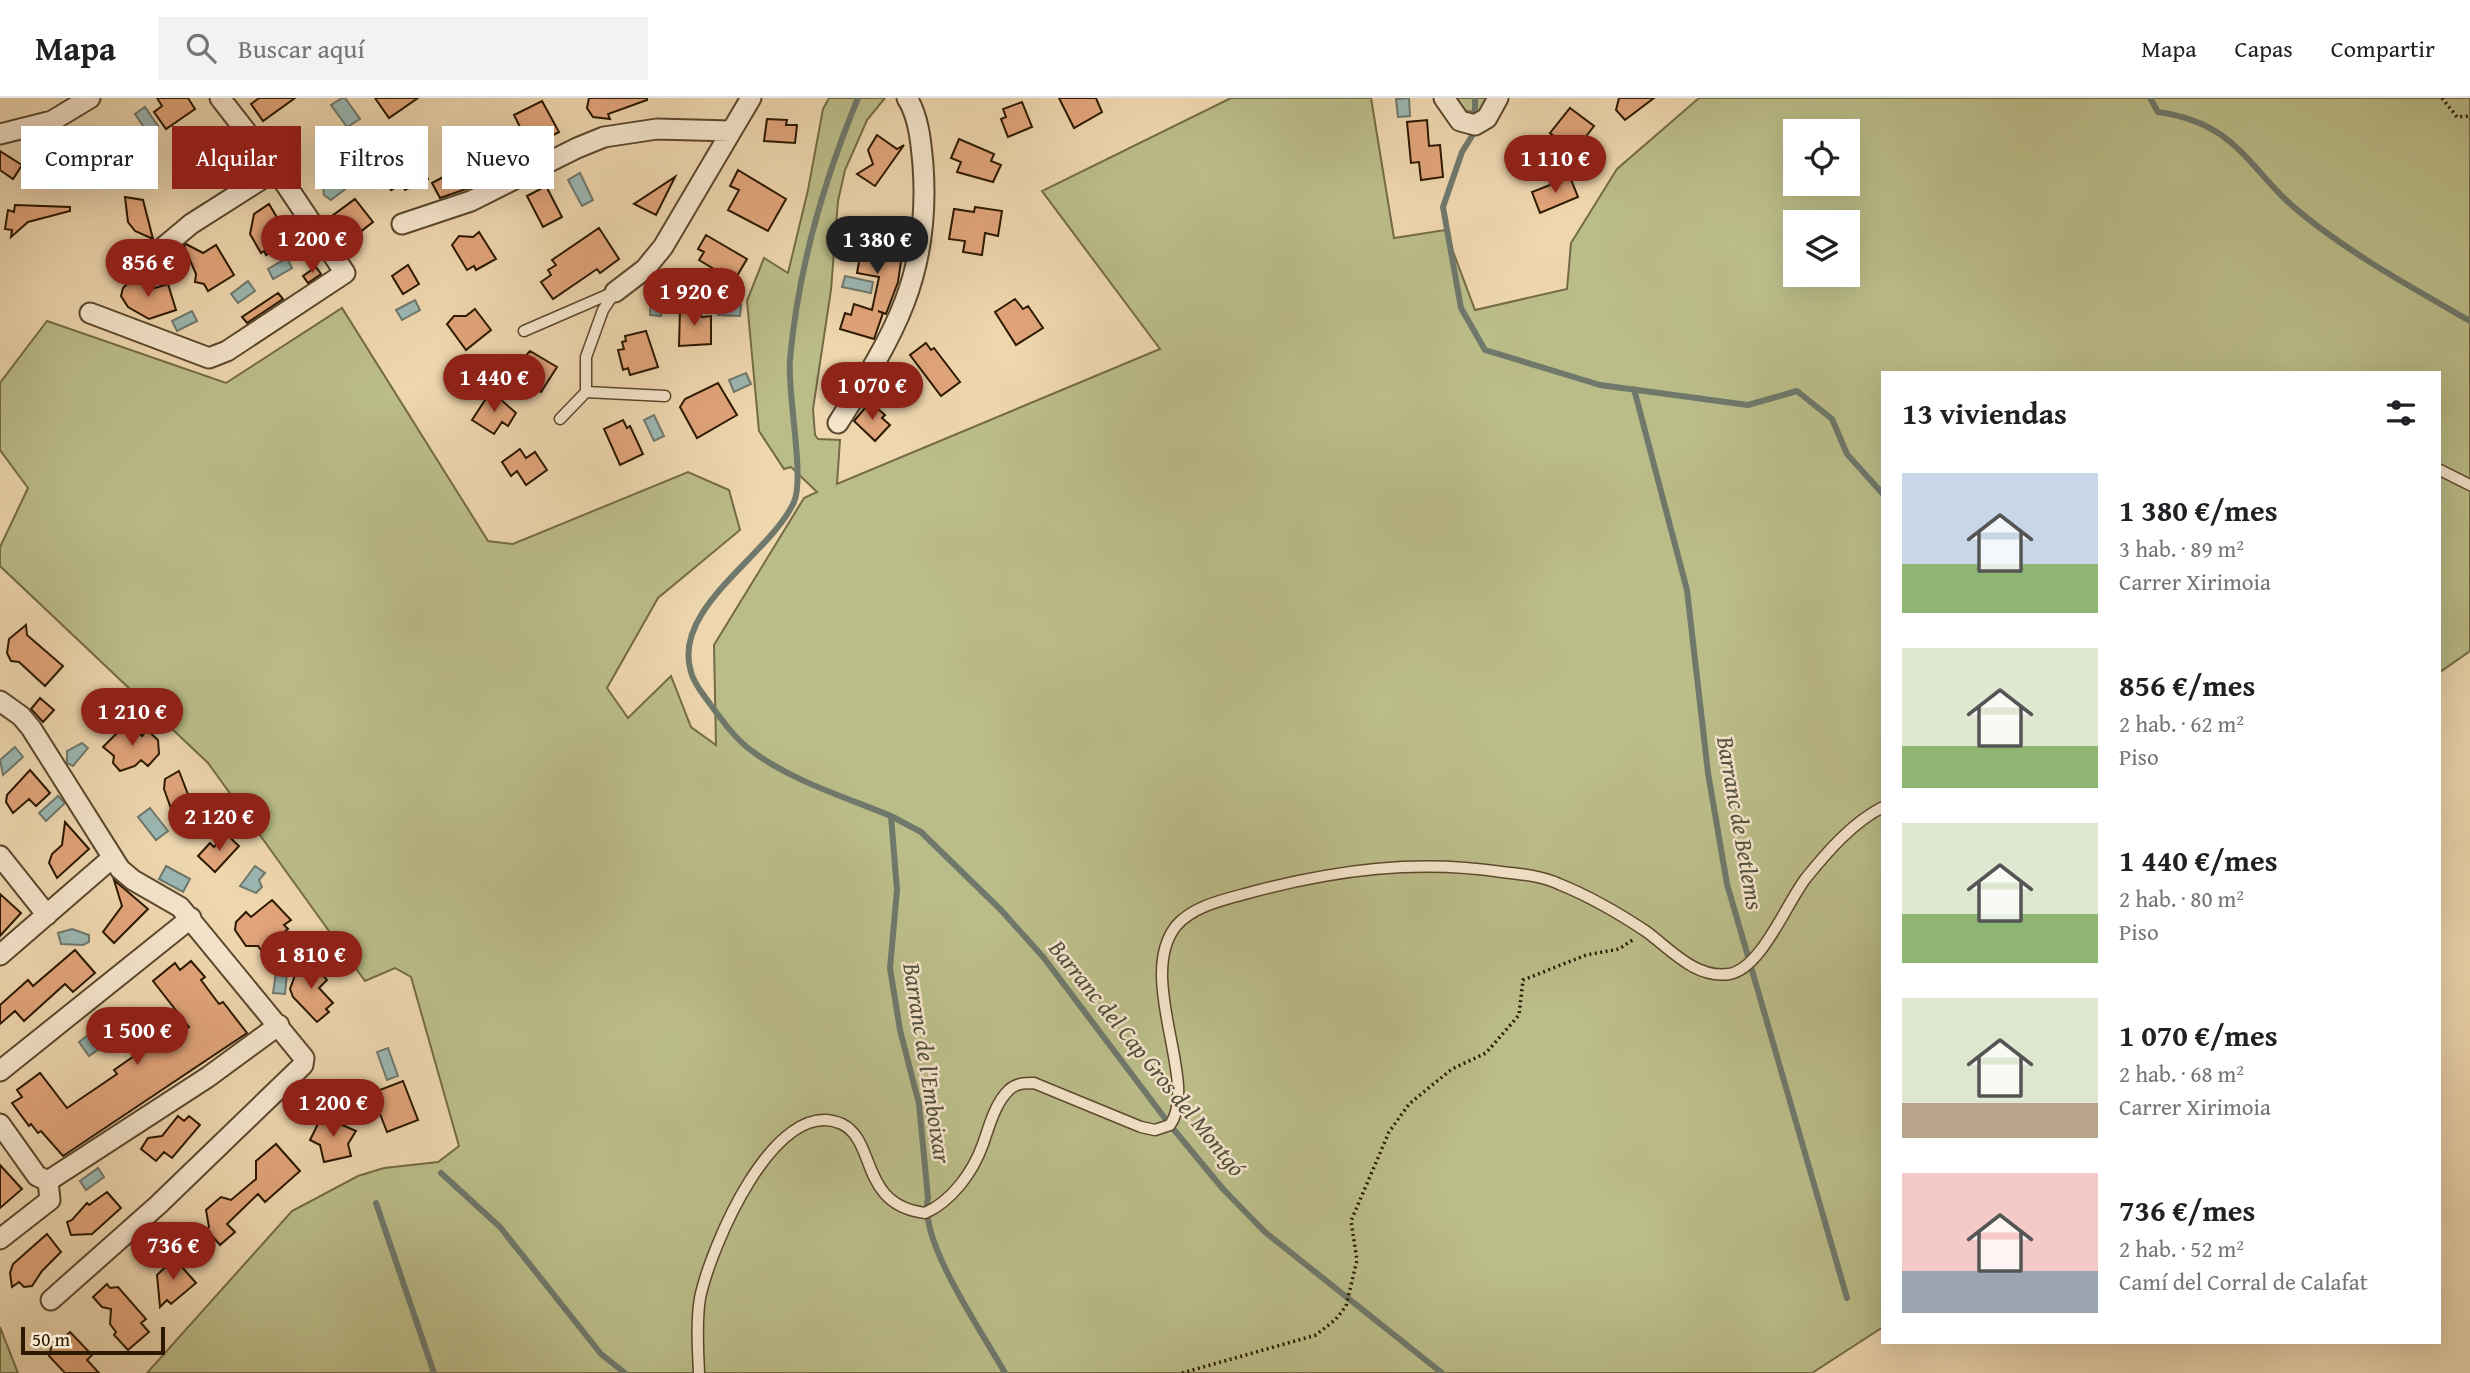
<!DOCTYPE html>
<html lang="es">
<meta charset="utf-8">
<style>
body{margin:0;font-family:"Gentium Book Plus",serif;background:#f2f2f2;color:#202124;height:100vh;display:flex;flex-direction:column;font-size:26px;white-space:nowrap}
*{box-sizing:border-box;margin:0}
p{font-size:23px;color:#757577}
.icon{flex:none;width:38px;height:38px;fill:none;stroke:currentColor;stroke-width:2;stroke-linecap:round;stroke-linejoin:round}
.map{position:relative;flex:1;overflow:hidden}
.details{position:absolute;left:1881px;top:273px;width:560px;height:973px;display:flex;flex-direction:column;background:#fff;border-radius:0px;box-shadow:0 7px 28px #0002}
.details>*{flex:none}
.banner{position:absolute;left:21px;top:28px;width:665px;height:63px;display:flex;gap:14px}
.tools{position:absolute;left:1783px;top:21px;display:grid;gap:14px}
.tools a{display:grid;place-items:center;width:77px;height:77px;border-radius:0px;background:#fff;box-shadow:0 7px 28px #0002;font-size:35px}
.scale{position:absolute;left:21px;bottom:18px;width:144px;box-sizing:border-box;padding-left:7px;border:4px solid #2c1900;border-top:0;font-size:19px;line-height:24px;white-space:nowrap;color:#2c1900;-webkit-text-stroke:5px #f4e4cb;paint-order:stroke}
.price{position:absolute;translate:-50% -60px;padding:0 16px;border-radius:24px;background:#8f2418;color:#fff;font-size:23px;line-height:46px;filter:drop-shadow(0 2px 4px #0008)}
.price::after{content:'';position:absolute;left:50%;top:42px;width:21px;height:16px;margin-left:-10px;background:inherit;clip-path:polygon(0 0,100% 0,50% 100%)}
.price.active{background:#222;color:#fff}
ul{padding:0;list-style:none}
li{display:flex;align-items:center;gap:21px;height:175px;padding:0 21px}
li span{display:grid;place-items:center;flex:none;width:196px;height:140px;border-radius:0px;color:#555}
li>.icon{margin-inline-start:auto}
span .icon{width:84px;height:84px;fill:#fffc;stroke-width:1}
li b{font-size:30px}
h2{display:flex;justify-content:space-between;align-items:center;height:84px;padding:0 21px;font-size:30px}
.chip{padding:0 24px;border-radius:0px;background:#fff;box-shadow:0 7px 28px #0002;font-size:24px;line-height:63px}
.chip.active{background:#8f2418;color:#fff}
header{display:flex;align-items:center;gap:42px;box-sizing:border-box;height:98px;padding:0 35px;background:#fff;border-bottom:2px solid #e0e0e0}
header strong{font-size:33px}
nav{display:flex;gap:38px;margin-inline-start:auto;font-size:24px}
.search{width:490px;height:63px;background:#f2f2f2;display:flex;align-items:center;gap:18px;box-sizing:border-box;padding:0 24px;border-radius:0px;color:#757577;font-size:26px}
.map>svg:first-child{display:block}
.green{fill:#bbbd89;stroke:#746b44;stroke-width:2;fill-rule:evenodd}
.water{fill:#9bb7b2;stroke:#6f786b;stroke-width:2}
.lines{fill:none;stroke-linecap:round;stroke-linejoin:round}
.stream{stroke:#6f786b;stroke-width:6}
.building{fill:#e1a47a;stroke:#2c1900;stroke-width:2}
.service-casing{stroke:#5c482c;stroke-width:13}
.minor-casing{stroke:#5c482c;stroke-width:23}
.path{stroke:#2c1900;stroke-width:3.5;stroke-dasharray:2 3.5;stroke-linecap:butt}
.service{stroke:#f4e4cb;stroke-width:10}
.minor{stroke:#f4e4cb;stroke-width:19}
.labels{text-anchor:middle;stroke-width:5;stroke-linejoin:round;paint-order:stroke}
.water-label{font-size:24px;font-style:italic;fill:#53503e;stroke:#f4e4cb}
</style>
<header>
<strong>Mapa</strong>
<div class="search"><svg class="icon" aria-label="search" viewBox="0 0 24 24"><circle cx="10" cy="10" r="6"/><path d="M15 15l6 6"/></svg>Buscar aquí</div>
<nav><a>Mapa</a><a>Capas</a><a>Compartir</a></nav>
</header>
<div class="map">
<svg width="2470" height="1275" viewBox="0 0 2470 1275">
<rect width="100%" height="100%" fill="#eed6af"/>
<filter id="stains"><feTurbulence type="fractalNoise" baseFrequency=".00286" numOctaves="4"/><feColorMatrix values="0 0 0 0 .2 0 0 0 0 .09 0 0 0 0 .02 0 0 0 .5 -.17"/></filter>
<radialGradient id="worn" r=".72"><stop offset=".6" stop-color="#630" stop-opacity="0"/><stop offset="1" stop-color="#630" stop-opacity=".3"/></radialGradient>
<path class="green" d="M829,0H885L867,22L845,72L838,103L831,192L813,311L815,337L818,341L840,342L837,386L1160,251L1042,93L1231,0H1371L1394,140L1445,132L1475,212L1567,191L1571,145L1617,71L1699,0H2470V553L2440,574V275H1883V1229L1812,1275H147L292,1113L358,1078L384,1070L438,1064L459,1048L411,879L395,870L365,883L208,665L0,468V449L28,390L0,352V285L47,223L226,285L342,210L488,443L513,446L688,374L729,392L740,432L658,500L607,590L628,620L671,578L691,629L716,647L714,547L804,400L817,394L791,369L784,371L759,333L747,203L764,160L788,175L808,92L823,11ZM1796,33H1848V86H1796ZM1796,124H1848V177H1796Z
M1455,0H1490L1480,14L1464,13Z
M0,1229L18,1275H0Z"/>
<path class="water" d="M342,0H345L360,21L347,29L331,7Z
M1409,0L1410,18L1398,19L1396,1Z
M145,9L158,28L148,35L135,16Z
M387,42L392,51L369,63L365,53Z
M344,74L353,85L331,102L324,97L323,89Z
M580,75L593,102L582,108L568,82Z
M287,160L292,170L273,181L268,171Z
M845,178L873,184L871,195L842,189Z
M248,183L255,193L238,205L231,196Z
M651,195H662L661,218L650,217Z
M415,202L420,212L402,222L396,212Z
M719,207H741L740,218L718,217Z
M192,213L197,223L177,233L172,223Z
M746,275L751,286L734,294L729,282Z
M654,317L664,338L654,343L644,322Z
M82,645L88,650L73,668L67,665V653Z
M15,649L23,659L3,677L0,662Z
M58,698L65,705L46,723L39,715Z
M150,710L168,733L156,742L138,719Z
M166,768L190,781L183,794L159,781Z
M255,768L265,775L259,782L262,789L256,795L240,788Z
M72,831L89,837V844L83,847L61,846L58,835Z
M276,874L287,875L285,896L273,895Z
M107,923L118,937L89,958L79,944Z
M388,950L398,978L387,982L377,954Z
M331,982L333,1002L322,1003L321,983Z
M98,1070L104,1079L86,1092L80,1083Z"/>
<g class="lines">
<path class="stream" d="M858,0C824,82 798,173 790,261C787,296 805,379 794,404C770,457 671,510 691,574C694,586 703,596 710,606C722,622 735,641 752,653C792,683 845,699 891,718L897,792L890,870L900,932L919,1006L928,1100C918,1143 983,1235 1005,1275
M1475,0V15
M2150,0L2158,14C2242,26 2248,75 2307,120C2358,160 2414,191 2470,223
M1475,33L1462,54L1443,109L1461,210L1485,252L1600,287L1748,307L1797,293L1832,321L1847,356L1883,396
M1634,291L1687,492L1708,675L1727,786L1847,1200
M891,718L921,734L1001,812L1044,860L1170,1027L1223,1091L1265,1134L1442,1275
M441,1075L500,1129L601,1256L625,1275
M376,1105L434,1275"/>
</g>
<path class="building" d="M157,0H188L195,11L166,31L154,14L162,8Z
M259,0H295L263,23L251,6Z
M375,0H418L389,20Z
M589,0H647V2L608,16L610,21L593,19L587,10Z
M1059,0H1096L1102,14L1074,30Z
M1619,0H1654L1625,22L1616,12Z
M542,3L559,34L525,52L529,60L515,67L507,51L520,44L516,36L522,33L514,17Z
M1022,4L1032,29L1008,39L1001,21L1006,19L1003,11Z
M1570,10L1594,28L1574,54L1550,35Z
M767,21L787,22L786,27H797L795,45L764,43Z
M1427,22L1429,48L1440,47L1443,79L1421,82L1419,64L1411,65L1407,24Z
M474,31L493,70L469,82L472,89L440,100L432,85L462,69L450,43Z
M877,37L897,51L904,47L875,88L857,76L873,66L868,52Z
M214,40L238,55L240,54L250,67L234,78L232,85L225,89L219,86L201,88Z
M959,41L994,56L991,63L1001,67L993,84L957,74L961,64L951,60Z
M1586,52L1602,63L1591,78L1576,66Z
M0,53L22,67L13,81L0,72Z
M418,61L428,81L405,92L402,86L391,92L384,77Z
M738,72L786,101L768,133L728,112L739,92L730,88Z
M675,79L656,117L634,106Z
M1570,79L1578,99L1540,115L1532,94Z
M546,88L562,119L543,129L527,98Z
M125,99L143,102L153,141L135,133L128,124Z
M355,101L373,124L355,138L347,128L343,132L332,118Z
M269,106L282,128L286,125L295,140L266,157L264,153L261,155L250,136L254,116Z
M15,107L70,109V113L28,124L11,139L12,132L5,131L8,112L14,114Z
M975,109L1002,113L998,138L985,135L982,157L963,154L965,143L949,141L954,111L974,114Z
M884,125L906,130L898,184L886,216L878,213L883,215L874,241L840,231L845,215L851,217L854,206L872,212L879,179L857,175L861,153H858L863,128L882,132Z
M599,130L619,161L600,175L597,171L553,201L541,184L551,177L548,172L556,167L552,162Z
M479,134L496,161L476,172L474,168L467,172L452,147L459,138L473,139Z
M706,137L747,161L734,183L699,162L704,154L698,151Z
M186,146L203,155L216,147L234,177L208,193L204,186L195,184L196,176L184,148Z
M408,167L419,186L403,196L392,178Z
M316,169L321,176L308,185L303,178Z
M143,180L148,192L168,186L176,212L149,221L128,209L121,198L123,190L129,184Z
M278,195L283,201L247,225L242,219Z
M1015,201L1023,211L1028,208L1043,230L1016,247L995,214Z
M696,210L702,219L711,218V246L679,248L680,211Z
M475,211L491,232L466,252L447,226L454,218H466Z
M646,233L658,269L630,277L628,270L623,272L618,252L624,251L622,244L626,243L625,238Z
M926,245L931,252L934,250L960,284L941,298L910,257Z
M530,253L557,269L541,294L515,277L513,272Z
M718,285L737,317L697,340L680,309L685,301Z
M491,293L516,315L508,328L502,324L494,336L472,322Z
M870,304L885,317L882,320L890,327L875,343L854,323Z
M623,322L627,330L630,328L643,356L620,367L604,331Z
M520,351L526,360L535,354L547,372L526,387L517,373L511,378L502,364Z
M26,527L27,537L63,568L45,588L19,564L11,563L7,555L9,541Z
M40,600L54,612L43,624L31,611Z
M127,625L142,638L147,632L158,642L159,656L148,668L141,662L135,668L120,673L113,665L114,658L103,649Z
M30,672L50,695L36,708L29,701L13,715L6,704L7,697Z
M179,673L194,712L174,719L164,691L165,681Z
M65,724L89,751L57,780L49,765L52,756L62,747Z
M226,736L239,748L215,774L198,758L210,745L214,749Z
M114,782L148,811L114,845L103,834L122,808Z
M0,796L21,815L0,838Z
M272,802L291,822L284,827L288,831L261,852L258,848H246L235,832L236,824L246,814L251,819Z
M75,852L95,875L73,894L65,886L24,923L15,913L0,926V907L28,882L33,888Z
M309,861L327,882L319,890L333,905L326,911L329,914L317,924L293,899L290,891L297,872Z
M191,863L205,879L201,882L219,906L223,904L247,935L63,1058L41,1033L38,1035L31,1026L29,1028L12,1005L22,999L17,992L40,975L67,1010L117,976L114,972L150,947L154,952L189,929L153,883L175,865L180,872Z
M403,983L418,1022L387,1034L372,995Z
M178,1018L184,1023L189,1018L200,1027L172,1060L164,1054L156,1063L141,1051L148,1040L162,1038Z
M329,1019L331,1024L339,1022L340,1026L356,1033L348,1046L351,1058L324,1064L320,1047L310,1042L317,1028L315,1024Z
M276,1046L300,1073L265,1104L258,1096L227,1126L235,1134L220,1147L206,1131L209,1129L206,1112L221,1099L231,1102L256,1081V1063Z
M0,1067L22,1091L0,1110Z
M107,1094L121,1110L92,1136L71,1137L67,1124L72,1122L87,1105L89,1107Z
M47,1136L61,1154L42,1173L32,1188L24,1189L19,1184L12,1189L10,1175L13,1166Z
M174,1161L183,1164L182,1169L196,1185L171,1206L167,1202L160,1209L157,1177Z
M107,1186L110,1190L118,1189L146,1221L141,1225L149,1234L128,1252L114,1237L116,1234L110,1226L111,1211L102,1209L93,1199Z
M70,1234L92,1257L87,1262L99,1275H65L49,1258L51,1250Z"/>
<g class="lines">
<g class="service-casing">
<path id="service" d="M524,233L614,194
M586,294V259L603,212L615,194
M560,321L586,294L665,298
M2440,372L2470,387
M699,1275C698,1251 696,1224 700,1200C710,1151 775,995 842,1026C877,1043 859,1107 925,1115C952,1103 973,1074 983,1046C989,1029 995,1005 1009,992C1016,985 1025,985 1034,985L1141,1029L1155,1032L1170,1027C1200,985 1135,880 1176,828C1194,807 1227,801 1252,794C1335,772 1417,761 1502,774C1521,776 1542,778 1559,786C1589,798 1620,816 1647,834C1671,852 1696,881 1729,876C1761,871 1786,806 1806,780C1827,754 1853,724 1883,709"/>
</g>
<g class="minor-casing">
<path id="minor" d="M1444,0L1460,23L1475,27L1487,20L1498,0
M0,36L52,23L90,0
M402,126L471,103L577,50L604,39L657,31L731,33
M160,152L191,126L276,72
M615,194L645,171L663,149L751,0
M90,215L209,260L227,253L345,175L276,72L220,0
M838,325C894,237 931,177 923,67C921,45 919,19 907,0
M0,603L21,618L31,630L120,771L133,782L180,809L304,960L303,967L158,1107L51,1202
M0,758L47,817
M0,857L112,760
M0,973L191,820
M0,1026L37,1078L48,1083L208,979L279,927
M0,1141L50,1102L48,1083"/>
</g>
<path class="path" d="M2442,0L2457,19L2470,18
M1182,1275L1316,1237L1336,1221L1346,1208L1357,1162L1351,1123L1389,1034L1409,1006L1452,971L1486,955L1519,917L1523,882L1586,857L1619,851L1634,841"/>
<use href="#service" class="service"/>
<use href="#minor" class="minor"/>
</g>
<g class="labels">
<g class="water-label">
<text transform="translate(1740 725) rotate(80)" y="8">Barranc de Betlems</text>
<text transform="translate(1147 960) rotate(51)" y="8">Barranc del Cap Gros del Montgó</text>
<text transform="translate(927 965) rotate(81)" y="8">Barranc de l'Emboixar</text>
</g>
</g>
<rect width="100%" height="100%" filter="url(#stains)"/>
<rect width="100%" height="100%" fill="url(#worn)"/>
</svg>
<div class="tools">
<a><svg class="icon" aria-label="locate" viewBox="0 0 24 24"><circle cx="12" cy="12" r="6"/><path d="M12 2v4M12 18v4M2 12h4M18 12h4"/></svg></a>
<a><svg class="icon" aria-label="layers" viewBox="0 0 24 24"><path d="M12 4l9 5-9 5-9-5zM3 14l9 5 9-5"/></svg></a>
</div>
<div class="scale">50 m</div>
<b class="price" style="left:1555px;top:97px">1 110 €</b>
<b class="price" style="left:312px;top:177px">1 200 €</b>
<b class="price active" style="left:877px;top:178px">1 380 €</b>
<b class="price" style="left:148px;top:201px">856 €</b>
<b class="price" style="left:694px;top:230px">1 920 €</b>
<b class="price" style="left:494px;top:316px">1 440 €</b>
<b class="price" style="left:872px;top:324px">1 070 €</b>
<b class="price" style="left:132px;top:650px">1 210 €</b>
<b class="price" style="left:219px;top:755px">2 120 €</b>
<b class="price" style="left:311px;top:893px">1 810 €</b>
<b class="price" style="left:137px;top:969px">1 500 €</b>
<b class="price" style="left:333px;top:1041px">1 200 €</b>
<b class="price" style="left:173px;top:1184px">736 €</b>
<div class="banner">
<a class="chip">Comprar</a>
<a class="chip active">Alquilar</a>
<a class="chip">Filtros</a>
<a class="chip">Nuevo</a>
</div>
<section class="details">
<h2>13 viviendas<svg class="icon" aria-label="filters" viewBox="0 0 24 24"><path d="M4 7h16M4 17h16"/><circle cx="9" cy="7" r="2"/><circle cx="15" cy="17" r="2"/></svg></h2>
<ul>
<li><span style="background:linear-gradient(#c9d6e8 65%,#8fb573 0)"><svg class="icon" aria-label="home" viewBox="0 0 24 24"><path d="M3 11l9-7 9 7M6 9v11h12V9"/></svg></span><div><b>1 380 €/mes</b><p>3 hab. · 89 m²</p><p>Carrer Xirimoia</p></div></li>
<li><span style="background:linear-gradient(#dfe7d0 70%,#8fb573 0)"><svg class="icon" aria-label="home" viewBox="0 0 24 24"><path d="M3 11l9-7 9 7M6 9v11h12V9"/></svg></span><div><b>856 €/mes</b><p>2 hab. · 62 m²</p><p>Piso</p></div></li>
<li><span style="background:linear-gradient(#dfe7d0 65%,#8fb573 0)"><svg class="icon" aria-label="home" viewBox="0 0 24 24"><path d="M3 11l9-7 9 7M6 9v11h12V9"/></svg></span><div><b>1 440 €/mes</b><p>2 hab. · 80 m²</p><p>Piso</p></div></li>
<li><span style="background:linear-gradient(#dfe7d0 75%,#b9a48a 0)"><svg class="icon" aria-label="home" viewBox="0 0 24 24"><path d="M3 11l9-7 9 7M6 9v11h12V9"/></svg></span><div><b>1 070 €/mes</b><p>2 hab. · 68 m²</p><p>Carrer Xirimoia</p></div></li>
<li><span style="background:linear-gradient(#f6c9c9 70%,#9aa5b1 0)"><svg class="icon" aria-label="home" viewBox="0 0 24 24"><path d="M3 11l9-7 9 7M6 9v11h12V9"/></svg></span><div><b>736 €/mes</b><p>2 hab. · 52 m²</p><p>Camí del Corral de Calafat</p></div></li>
</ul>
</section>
</div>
